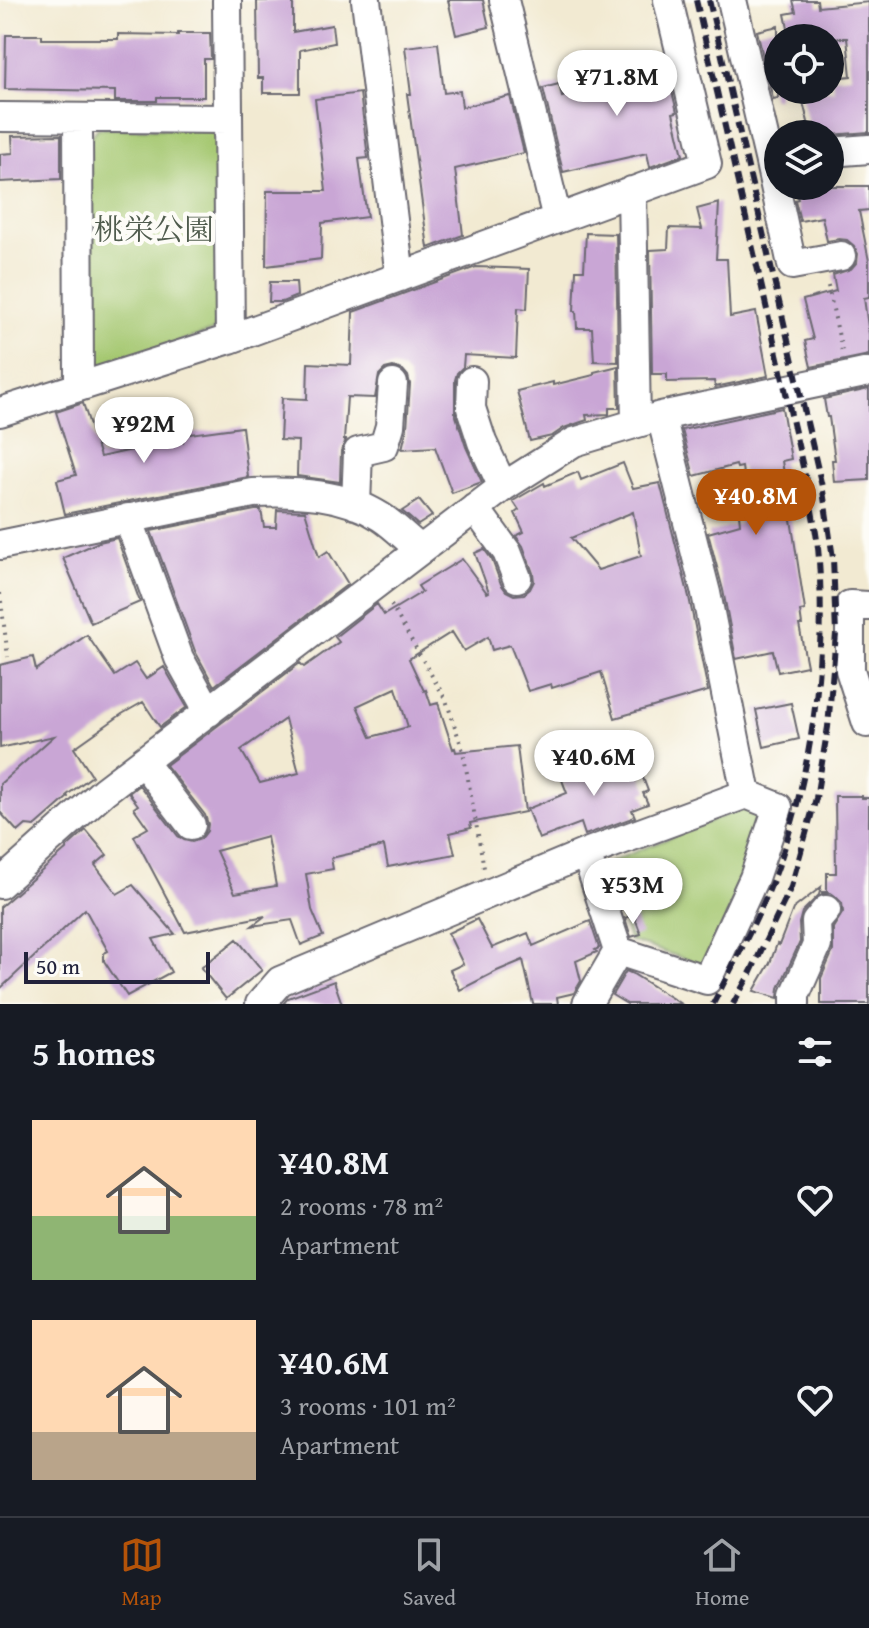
<!DOCTYPE html>
<meta charset="utf-8">
<style>
body{margin:0;font-family:"Gentium Book Plus","Noto Serif JP",serif;background:#20242c;color:#f1f3f6;height:100vh;display:flex;flex-direction:column;font-size:30px;white-space:nowrap}
*{box-sizing:border-box;margin:0}
p{font-size:26px;color:#9ea1a6}
.icon{flex:none;width:44px;height:44px;fill:none;stroke:currentColor;stroke-width:2;stroke-linecap:round;stroke-linejoin:round}
.map{position:relative;height:1004px;overflow:hidden}
.panel{display:flex;flex-direction:column;background:#171b24;flex:1}
.panel>*{flex:none}
.buttons{position:absolute;left:764px;top:24px;display:grid;gap:16px}
.buttons a{display:grid;place-items:center;width:80px;height:80px;border-radius:50%;background:#171b24;box-shadow:0 4px 20px #0003;font-size:40px}
.scale{position:absolute;left:24px;bottom:20px;width:186px;box-sizing:border-box;padding-left:8px;border:4px solid #22223b;border-top:0;font-size:22px;line-height:28px;white-space:nowrap;color:#22223b;-webkit-text-stroke:6px #fdfcf7;paint-order:stroke}
.price{position:absolute;translate:-50% -68px;padding:0 18px;border-radius:28px;background:#fff;color:#222;font-size:26px;line-height:52px;filter:drop-shadow(0 2px 4px #0008)}
.price::after{content:'';position:absolute;left:50%;top:48px;width:24px;height:18px;margin-left:-12px;background:inherit;clip-path:polygon(0 0,100% 0,50% 100%)}
.price.active{background:#b45309;color:#fff}
ul{padding:0;list-style:none}
li{display:flex;align-items:center;gap:24px;height:200px;padding:0 32px}
li span{display:grid;place-items:center;flex:none;width:224px;height:160px;border-radius:0px;color:#555}
li>.icon{margin-inline-start:auto}
span .icon{width:96px;height:96px;fill:#fffc;stroke-width:1}
li b{font-size:34px}
h2{display:flex;justify-content:space-between;align-items:center;height:96px;padding:0 32px;font-size:34px}
.menu{display:flex;justify-content:space-around;align-items:center;height:112px;border-top:2px solid #363941;background:#171b24;font-size:22px;color:#9ea1a6}
.menu a{display:grid;justify-items:center;gap:4px}
.menu .active{color:#b45309}
.map>svg:first-child{display:block}
.green{fill:#a4c770;stroke:#637456;stroke-width:2}
.building{fill:#c9a6d5;fill-rule:evenodd}
.lines{fill:none;stroke-linecap:round;stroke-linejoin:round}
.minor-casing{stroke:#6b6870;stroke-width:32}
.path{stroke:#6b6870;stroke-width:4;stroke-dasharray:2 6;stroke-linecap:butt}
.minor{stroke:#fff;stroke-width:28}
.rail{stroke:#22223b;stroke-width:6;stroke-dasharray:12 6;stroke-linecap:butt}
.labels{text-anchor:middle;stroke-width:8;stroke-linejoin:round;paint-order:stroke}
.park-label{font-size:30px;fill:#505c4e;stroke:#fdfcf7}
</style>
<div class="map">
<svg width="869" height="1004" viewBox="0 0 869 1004">
<rect width="100%" height="100%" fill="#fdfcf7"/>
<filter id="ink" filterUnits="userSpaceOnUse"><feTurbulence type="fractalNoise" baseFrequency=".0125" numOctaves="2"/><feDisplacementMap in="SourceGraphic" scale="16" xChannelSelector="R" yChannelSelector="G"/><feConvolveMatrix kernelMatrix="1 2 1 2 8 2 1 2 1" color-interpolation-filters="sRGB"/></filter>
<filter id="wash" filterUnits="userSpaceOnUse"><feTurbulence type="fractalNoise" baseFrequency=".006" numOctaves="4" result="noise"/><feDisplacementMap in="SourceGraphic" scale="32" xChannelSelector="R" yChannelSelector="G"/><feGaussianBlur stdDeviation="1.8" result="paint"/><feColorMatrix in="noise" values="0 0 0 0 0 0 0 0 0 0 0 0 0 0 0 0 0 1.4 0 .05"/><feComposite in="paint" operator="in"/></filter>
<g filter="url(#wash)">
<rect width="100%" height="100%" fill="#f2ead2"/>
<path class="green" d="M98,128L209,129L218,139V320L213,331L103,366L90,356L89,138Z
M746,807L763,808L766,820L707,966L630,941L606,876L610,862Z"/>
<g id="blocks">
<path class="building" d="M293,0V32L332,25L334,43L300,50V93H263V78H258L257,1Z
M448,0H483L489,27L456,35Z
M793,0H817L818,7L869,2V132L830,135L811,134L800,90H834L832,78L851,76L847,38H790L785,14L796,12Z
M778,26V98L773,99L757,31Z
M178,33H210L211,59H204V97H157V101H115V91L5,89L6,35H42V39H118V34L178,35Z
M438,43L444,93L460,91L462,107L510,96L524,153L455,169L463,235L428,248L407,94H411L405,47Z
M663,54L677,112L673,113L683,155L650,167L647,153L563,172L543,88L559,84L562,97L621,82L617,65Z
M360,93L368,158L359,159L367,217L322,223L321,259L266,266L267,191H326L315,99Z
M61,135V179L0,182V154L13,153L12,136Z
M811,186H869V210L859,211L869,261V297L864,298L869,334V355L811,367L805,341L813,339L803,300L836,291L833,275L851,269L857,262L858,254L854,246L847,240L839,239L827,241L822,217L800,221L795,200L798,199L796,189Z
M719,203L716,259H727L730,317L756,312L768,376L715,387L714,381L667,382V374H652L650,250L668,249L669,228L702,229L697,209Z
M586,233L616,234L618,362L594,361L592,328H577L576,311H574L576,270H584Z
M476,267L529,269L527,309L518,308L516,358L464,355L463,367L457,373L455,380V413L466,447L482,482L452,493L435,447L402,449L407,428L410,384L408,376L403,370L393,367L385,369L379,375L375,398L347,397L344,440H346L341,451L340,482L297,476L298,441L280,440L282,398L307,399L308,363L351,365L353,312Z
M270,282H296L297,296L282,302H269Z
M618,366L619,408H609V414L586,415L587,420L564,428L552,436L530,441L517,391L553,382V385L594,375V372Z
M869,389V480L834,482L832,460H835L829,417H827L824,399Z
M83,403L100,457L150,446L183,442L182,435L242,427L248,477L65,514L57,480L76,475L56,412Z
M782,408L791,459L782,461L805,610L800,611L802,625H799L807,666L778,672L773,651L736,659L723,590L708,533L740,524L739,514L749,513L742,467L737,468L736,465L694,476L682,430Z
M623,463L633,488L660,483L689,597L708,691L615,718L601,672L552,688L551,684L528,691L510,645L492,650L488,637L464,651L452,632L409,659L424,691L426,690L431,705L438,703L453,749L455,748L456,752L517,746L525,812L470,823L471,828L450,833L455,854L388,867L384,846L331,858L333,869L306,874L312,910L323,936L301,945L292,920L252,926L265,916L185,932L134,836L148,828L134,808L138,805L129,793L139,785L178,836L184,840L192,842L201,839L207,831L208,824L205,815L166,765L300,663L304,667L339,642L335,637L377,604L384,615L422,592L418,586L462,559L487,593L489,592L475,553L484,549L492,560L501,584L506,591L514,595L524,594L530,589L534,581L533,573L523,546L516,536L524,532L515,513L519,510L513,501L544,483L545,486L578,472L581,480ZM633,512L641,556L598,570L571,538ZM396,688L408,727L371,737L357,706ZM285,719L299,773L260,783L241,750ZM267,837L276,886L235,893L216,851Z
M419,500L432,516L418,525L402,511Z
M255,510H261L264,527H276L277,510L305,511L319,557L328,551L348,584L214,686L195,651L151,531Z
M117,538L140,602L91,623L63,558L99,542Z
M87,635L115,676L135,663L146,679L164,667L187,707L160,727L143,702L122,714L74,748L92,776L67,795L68,797L35,826L26,825L18,832L0,812V784L54,736L0,748V665L33,657L36,670Z
M791,703L799,739L764,747L756,710Z
M632,749L648,791L643,793L648,804L632,810L635,817L585,835L581,823L539,839L527,809L567,793L562,780L606,763L605,761Z
M835,796H862V798H869V1004H821V978L833,951V928L843,912L842,903L837,898L830,893L822,894V892H827V873H836Z
M86,830L107,855L95,865L117,894L133,885L175,934L153,939L171,972L127,996L104,961V953L108,951L85,909L0,989V907L67,849L66,848Z
M821,887L819,895L802,912L799,923L800,942L779,988L778,998L754,991L770,963L777,944L779,945L793,909Z
M634,915L641,934L631,937L625,918Z
M477,919L492,948L528,933L533,946L590,921L599,948L595,950L597,952L576,961L581,981L574,993L557,997L558,1004H533L523,960L497,971L460,990L450,970L463,964L448,933Z
M237,939L262,970L226,999L201,968Z
M626,971L633,974L681,1004H627L612,995Z
M334,981L342,1004H283L288,998Z"/>
</g>
</g>
<g filter="url(#ink)">
<use href="#blocks" fill-opacity="0" stroke="#6b6870" stroke-width="2"/>
<g class="lines">
<g class="minor-casing">
<path id="minor" d="M227,0L230,339
M366,0L400,277
M504,0L557,219
M732,0L769,158L778,157
M0,117L228,119
M78,118L79,387
M830,152L869,149
M769,158L792,265L841,256
M632,191L636,423
M472,381L471,408L482,442L503,487
M0,412L230,339L707,164L668,0
M356,505L358,452L384,446L390,426L393,384
M475,508L507,552L517,578
M128,518L179,658L209,712
M0,545L253,493C296,491 344,493 381,517C395,526 407,539 420,549
M869,606L850,605V670L867,723L869,721
M143,762L191,825
M586,853L618,951L587,1004
M0,884L104,791L503,487L574,442L661,416L869,372
M618,951L707,980L754,878L778,807L746,794
M260,1004L280,981L586,853L746,794L706,593L661,416
M795,1004V995L817,945L816,922L826,910"/>
</g>
<path class="path" d="M828,286L842,351
M0,593L8,657
M391,605L446,700L463,751L484,868"/>
<use href="#minor" class="minor"/>
<path class="rail" d="M696,0L808,489C812,513 818,537 819,561C826,664 812,770 778,867C761,914 736,959 713,1004
M709,0L823,491L833,558L836,634L828,727L816,798L791,887L751,972L733,1004"/>
</g>
</g>
<g class="labels">
<g class="park-label">
<text x="154" y="240">桃栄公園</text>
</g>
</g>
</svg>
<div class="buttons">
<a><svg class="icon" aria-label="locate" viewBox="0 0 24 24"><circle cx="12" cy="12" r="6"/><path d="M12 2v4M12 18v4M2 12h4M18 12h4"/></svg></a>
<a><svg class="icon" aria-label="layers" viewBox="0 0 24 24"><path d="M12 4l9 5-9 5-9-5zM3 14l9 5 9-5"/></svg></a>
</div>
<div class="scale">50 m</div>
<b class="price" style="left:617px;top:118px">¥71.8M</b>
<b class="price" style="left:144px;top:465px">¥92M</b>
<b class="price active" style="left:756px;top:537px">¥40.8M</b>
<b class="price" style="left:594px;top:798px">¥40.6M</b>
<b class="price" style="left:633px;top:926px">¥53M</b>
</div>
<section class="panel">
<h2>5 homes<svg class="icon" aria-label="filters" viewBox="0 0 24 24"><path d="M4 7h16M4 17h16"/><circle cx="9" cy="7" r="2"/><circle cx="15" cy="17" r="2"/></svg></h2>
<ul>
<li><span style="background:linear-gradient(#ffd9b3 60%,#8fb573 0)"><svg class="icon" aria-label="home" viewBox="0 0 24 24"><path d="M3 11l9-7 9 7M6 9v11h12V9"/></svg></span><div><b>¥40.8M</b><p>2 rooms · 78 m²</p><p>Apartment</p></div><svg class="icon" aria-label="heart" viewBox="0 0 24 24"><path d="M12 20l-8-8c-3-5 5-10 8-4 3-6 11-1 8 4z"/></svg></li>
<li><span style="background:linear-gradient(#ffd9b3 70%,#b9a48a 0)"><svg class="icon" aria-label="home" viewBox="0 0 24 24"><path d="M3 11l9-7 9 7M6 9v11h12V9"/></svg></span><div><b>¥40.6M</b><p>3 rooms · 101 m²</p><p>Apartment</p></div><svg class="icon" aria-label="heart" viewBox="0 0 24 24"><path d="M12 20l-8-8c-3-5 5-10 8-4 3-6 11-1 8 4z"/></svg></li>
</ul>
</section>
<nav class="menu">
<a class="active"><svg class="icon" aria-label="map" viewBox="0 0 24 24"><path d="M3 6l6-2 6 2 6-2v14l-6 2-6-2-6 2zM9 4v14M15 6v14"/></svg>Map</a>
<a><svg class="icon" aria-label="saved" viewBox="0 0 24 24"><path d="M7 4h10v16l-5-4-5 4z"/></svg>Saved</a>
<a><svg class="icon" aria-label="home" viewBox="0 0 24 24"><path d="M3 11l9-7 9 7M6 9v11h12V9"/></svg>Home</a>
</nav>
